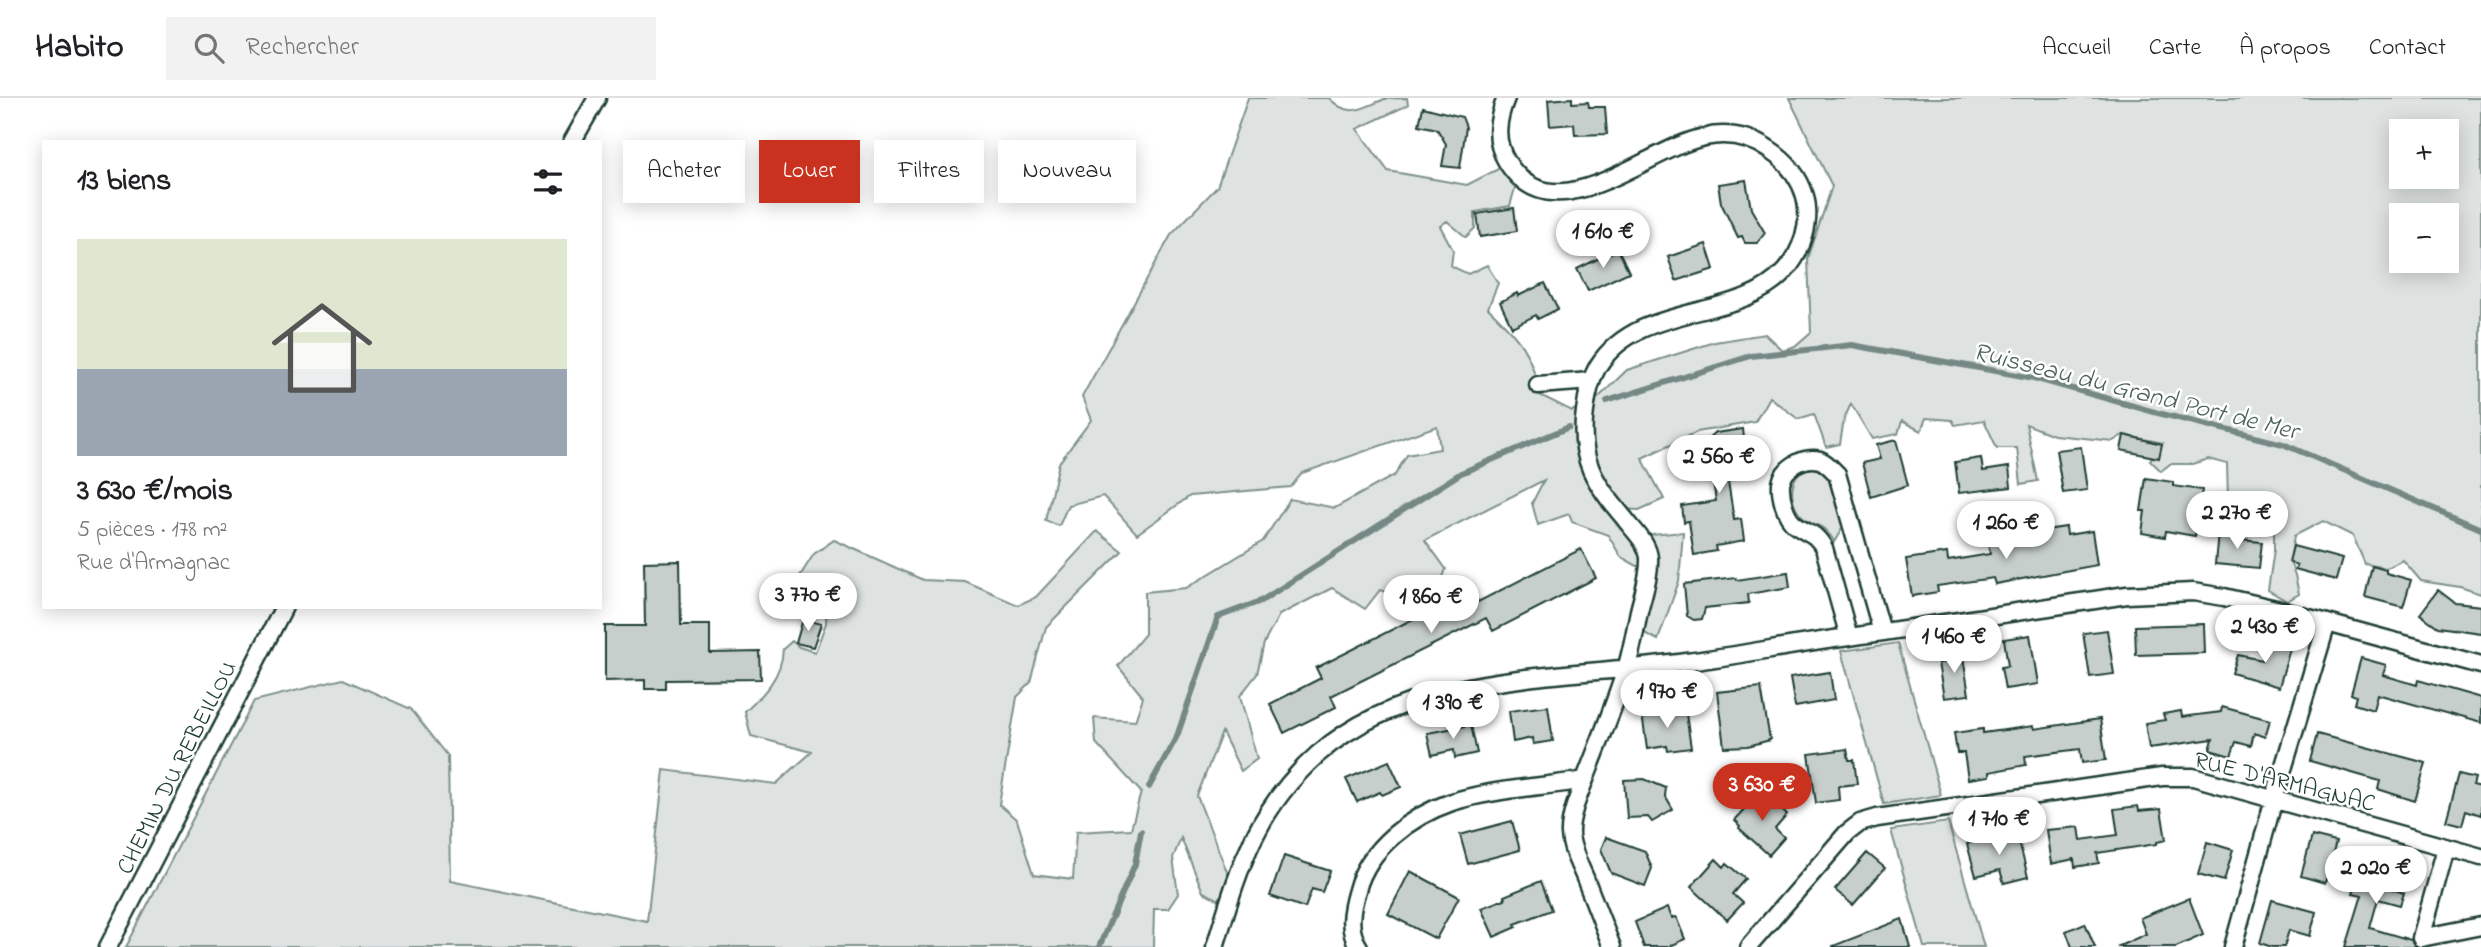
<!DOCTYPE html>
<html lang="fr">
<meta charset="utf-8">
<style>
body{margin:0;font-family:"Indie Flower",sans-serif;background:#f2f2f2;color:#202124;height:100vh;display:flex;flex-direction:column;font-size:26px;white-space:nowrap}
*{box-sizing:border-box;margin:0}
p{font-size:23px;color:#757577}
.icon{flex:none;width:38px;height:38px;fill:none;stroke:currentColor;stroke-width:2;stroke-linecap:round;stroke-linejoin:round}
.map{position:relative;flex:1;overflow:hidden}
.side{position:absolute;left:42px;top:42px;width:560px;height:469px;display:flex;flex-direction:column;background:#fff;border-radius:0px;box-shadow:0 4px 18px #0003}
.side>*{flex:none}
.banner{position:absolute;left:623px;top:42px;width:665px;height:63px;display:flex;gap:14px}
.controls{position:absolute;left:2389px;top:21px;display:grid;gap:14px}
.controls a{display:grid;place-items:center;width:70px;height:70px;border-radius:0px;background:#fff;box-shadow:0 4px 18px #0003;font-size:35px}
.price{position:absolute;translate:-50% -60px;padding:0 16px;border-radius:24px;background:#fff;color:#222;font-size:23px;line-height:46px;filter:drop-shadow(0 2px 4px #0008)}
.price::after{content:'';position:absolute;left:50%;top:42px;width:21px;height:16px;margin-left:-10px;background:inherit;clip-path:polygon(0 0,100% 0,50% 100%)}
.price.active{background:#c8321e;color:#fff}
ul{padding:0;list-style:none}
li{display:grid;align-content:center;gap:14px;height:371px;padding:0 35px}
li+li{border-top:2px solid #e0e0e0}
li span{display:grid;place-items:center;height:217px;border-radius:0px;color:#555}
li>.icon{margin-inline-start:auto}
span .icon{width:126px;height:126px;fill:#fffc;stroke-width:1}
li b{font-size:30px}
h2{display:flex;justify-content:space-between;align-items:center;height:84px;padding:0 35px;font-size:30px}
.tag{padding:0 24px;border-radius:0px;background:#fff;box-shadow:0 4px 18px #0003;font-size:24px;line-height:63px}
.tag.active{background:#c8321e;color:#fff}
header{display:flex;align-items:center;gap:42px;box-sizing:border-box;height:98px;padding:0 35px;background:#fff;border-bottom:2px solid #e0e0e0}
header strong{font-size:33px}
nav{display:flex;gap:38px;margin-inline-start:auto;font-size:24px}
.search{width:490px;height:63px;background:#f2f2f2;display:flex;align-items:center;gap:18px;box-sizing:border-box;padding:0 24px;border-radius:0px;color:#757577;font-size:26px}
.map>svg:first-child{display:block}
.green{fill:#dee3e2;stroke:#7e908b;stroke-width:2;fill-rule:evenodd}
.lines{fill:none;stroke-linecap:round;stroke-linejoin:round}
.stream{stroke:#758883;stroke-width:6}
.building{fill:#c7cfcc;stroke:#1f3d34;stroke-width:2}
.street-casing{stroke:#1f3d34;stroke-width:21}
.street{stroke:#fff;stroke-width:16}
.labels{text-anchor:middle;stroke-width:5;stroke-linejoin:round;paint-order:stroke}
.street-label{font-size:24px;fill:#1f3d34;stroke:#fff}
.water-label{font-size:26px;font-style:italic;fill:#4a625b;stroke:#fff}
</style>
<header>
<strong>Habito</strong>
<div class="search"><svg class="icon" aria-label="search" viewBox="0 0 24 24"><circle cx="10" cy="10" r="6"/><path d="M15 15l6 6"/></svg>Rechercher</div>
<nav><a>Accueil</a><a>Carte</a><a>À propos</a><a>Contact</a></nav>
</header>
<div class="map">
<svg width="2481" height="849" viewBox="0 0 2481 849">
<rect width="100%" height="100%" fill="#fff"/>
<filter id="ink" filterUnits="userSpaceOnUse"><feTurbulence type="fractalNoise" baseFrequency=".0143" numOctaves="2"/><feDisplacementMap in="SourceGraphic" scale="14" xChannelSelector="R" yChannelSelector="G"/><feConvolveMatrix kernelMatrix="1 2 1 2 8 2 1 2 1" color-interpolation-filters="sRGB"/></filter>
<g filter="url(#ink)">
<path class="green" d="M1248,0H1329C1350,22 1363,9 1385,1C1391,0 1400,0 1407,0L1408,7L1357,31L1388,73L1467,87L1500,70L1515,90L1510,108L1475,114V130L1466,139L1447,123L1440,128L1453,152L1451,168L1468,176L1487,167L1498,185L1488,210C1515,236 1535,257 1538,296L1572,313L1598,300L1627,272L1715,244L1765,236L1782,252L1795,248L1811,234L1808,161L1832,88L1789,0H2481V496L2460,489L2421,483L2403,462L2387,470L2365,466L2353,438L2323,423L2294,438L2290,464L2295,477L2299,496L2287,503L2268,492L2274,452V410L2260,399L2228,401L2227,366L2208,361L2192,366H2170L2161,373L2150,362L2163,345L2123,337L2113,343L2054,337L2026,326L2038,383L2021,386L2017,350H1997L1984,322L1955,327L1952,322L1926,320L1921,333L1902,323L1898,336L1872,341L1851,306L1844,321L1840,346L1826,349L1814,316L1798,321L1769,299L1755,324L1697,334L1642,360L1664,401L1639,412L1603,410L1630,439L1683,434L1679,483L1658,542L1646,536L1635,510L1643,471L1621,459L1608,437L1572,424L1569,416L1538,427L1532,405L1544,382L1425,442L1446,471L1437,496L1412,492L1404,499L1380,492L1365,511L1332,490L1279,517L1264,545L1257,576L1240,598L1257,661L1241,673L1222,634L1197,698L1230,781L1224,804L1203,794L1181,740L1173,760L1178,796L1168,811H1154L1153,849H126L254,603L343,581L411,611L448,658L450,783L647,823L664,672L776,686L812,654L751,638L745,614C764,596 782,578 783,551L792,543L799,549L815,554L826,525L827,506L798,481L814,456L834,442L923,482L965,484L1018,507L1036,499L1097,433L1122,453L1046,529L1031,585L1017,599L999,706L1017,722L1034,776L1073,781L1076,734L1131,731L1141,694L1096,645L1094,620L1135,623L1143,599L1118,568L1145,536V494L1186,490L1263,443L1290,401L1335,410L1395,377L1407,357L1440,351L1437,328L1302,375L1291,389L1190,398L1137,436L1103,398L1068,407L1059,428L1046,423L1059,365L1091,322L1082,299L1171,137L1217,89ZM2401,33H2446V79H2401ZM2401,117H2446V163H2401Z
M1810,369C1837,371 1838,408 1843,429L1834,444C1825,424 1811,429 1800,416C1788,400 1789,375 1810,369Z
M1898,545L1941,697L1884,706L1841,553Z
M1948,724L1984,849H1924L1891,732Z"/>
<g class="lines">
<path class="stream" d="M1607,303L1751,258L1852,247L2034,280L2158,315L2283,346L2481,431
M1149,689L1177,638L1218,519L1261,503L1461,375L1569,329
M1099,849L1135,766L1141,733"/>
</g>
<path class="building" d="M1572,0V5L1588,4L1589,9H1605L1607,36L1575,37L1574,26L1550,28L1548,2Z
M1423,9L1462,19L1466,29L1460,70L1442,68L1446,46L1437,31L1419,27Z
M1746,82L1751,111L1765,135L1757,145H1745L1742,139L1738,140L1721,105L1718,86Z
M1514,110L1517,133L1480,139L1477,116Z
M1706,146L1714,171L1676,183L1668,159Z
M1618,151L1629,174L1588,193L1577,171Z
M1545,185L1558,211L1538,221L1536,217L1512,229L1500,204L1517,195L1518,198Z
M1743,331L1745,350H1749L1752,375L1727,378L1734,422L1741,421L1744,443L1716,448L1717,453L1694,457L1689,423L1684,424L1682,408L1716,403L1709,358L1706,359V343L1715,335Z
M2124,337L2162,346L2159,360L2121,352Z
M1896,342L1908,387L1871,399L1862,365L1880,361L1876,347Z
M2081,349L2087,392L2063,395L2056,352Z
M1981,360L1983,373L2009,369L2011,389L1959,395L1955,364Z
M2146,380L2173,384V388L2202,392L2195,438L2166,433L2165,439L2142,435L2145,413H2141Z
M2066,429L2067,437L2092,433L2097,467L1995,486L1993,480L1937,488L1938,494L1912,498L1906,461L1947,455L1948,463L1990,456L1988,446L2006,444L2005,438Z
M2218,434L2240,436V442L2262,444L2259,470L2215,466Z
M2293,448L2342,461L2336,482L2295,471L2297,467L2289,464Z
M1581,451L1596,480L1493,533L1486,520L1331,598L1336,609L1284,635L1270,606L1321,580L1316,570L1472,491L1478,504Z
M680,463L681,527H710V555L760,554L761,581L666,582V591H645V582L605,583V528H645L644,464Z
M2372,468L2386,472V475L2411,482L2403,509L2365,499Z
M1788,474L1790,489L1748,496L1749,505L1705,510L1702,521L1694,522L1687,518L1684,486L1736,480L1737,482Z
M2438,492L2455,505L2481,508V535L2438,529L2420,516Z
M803,521L821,526L813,549L796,545Z
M2203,526L2204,555L2136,557L2135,528Z
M2107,532L2114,576L2090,579L2083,535Z
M2030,537L2038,586L2005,591L2001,569L2008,568L2004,541Z
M2268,542L2291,547L2279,589L2232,575L2238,557L2263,562Z
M1962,553L1969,597L1944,600L1938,565L1946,564L1944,555Z
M2361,560L2386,567L2383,577L2417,587L2418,582L2481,600V625L2377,596L2373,612L2354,606L2356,598L2351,596Z
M1830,574L1834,602L1795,609L1790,580Z
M1761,589L1770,642L1748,648L1724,649L1717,594Z
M1548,608L1553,643L1533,646L1532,640L1513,644L1509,613Z
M1685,609L1691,650L1668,653L1667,648L1647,651L1642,616Z
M2222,609L2270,622L2265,639L2254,635L2251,648L2236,644L2231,658L2210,652L2213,641L2149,650L2145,625L2165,622L2163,616L2181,613L2182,619L2221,614Z
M2100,621L2106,662L2082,665L2080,651L2025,658L2026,667L1989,674V678L1968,681L1964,655H1957L1954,635L1983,631V635L2033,628L2034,631Z
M1471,627L1477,655L1455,660L1454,652L1432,657L1427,635Z
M2317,636L2426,665L2415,703L2378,691L2380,683L2310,663Z
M1847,651L1849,662H1854L1857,686L1838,688L1839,702L1816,705L1809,656Z
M1389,663L1401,689L1382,697L1380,694L1357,704L1346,681Z
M2459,676L2475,680L2473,687L2481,689V717L2466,712L2462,727L2446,723Z
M1644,681L1666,690L1665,698L1673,712L1652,724L1648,719L1627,720L1624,682Z
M1758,696L1766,704L1769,700L1787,717L1775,731L1784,740L1769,757L1739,730L1740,728L1734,722Z
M2138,708L2139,713L2161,711L2166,742L2157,744V746L2097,755L2099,765L2075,769L2074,761L2051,766L2046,732L2079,729L2081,742L2118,737L2114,711Z
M1512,723L1520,752L1468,766L1460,737Z
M2016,732L2028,779L2004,785L2000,772L1976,778L1967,746Z
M2312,738L2336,744L2325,785L2301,778Z
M1606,739L1645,753L1652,770L1645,788L1611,775L1601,751Z
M2207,744L2233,752L2224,783L2198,776Z
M1867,755L1885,770L1853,807L1835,792Z
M2373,755L2397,762L2389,790L2404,795L2400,807L2378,801L2370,830L2411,842L2416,849H2346L2362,797L2353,795L2358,780L2366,783Z
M1284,758L1330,773L1322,794L1312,791L1305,810L1270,798Z
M1716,761L1724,769L1727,765L1746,781L1733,796L1743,805L1727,822L1691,789Z
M1410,773L1459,799L1436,841L1388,816Z
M1541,783L1552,812L1515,826L1517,829L1494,839L1481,810L1505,801L1504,798Z
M2189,800L2203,837L2176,849H2117L2146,836L2140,820Z
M2272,802L2316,814L2310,838L2289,832L2284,849H2272L2260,845Z
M1667,810L1671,820L1676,819L1685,841L1667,849H1644L1635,824Z
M1902,821L1910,849H1834L1833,848Z
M2085,825L2095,849H2072L2066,833Z"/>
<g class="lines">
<g class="street-casing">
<path id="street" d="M1506,0C1497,22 1494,43 1507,64C1554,140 1647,50 1705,39C1728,34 1750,39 1769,52C1786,63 1799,78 1805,98C1812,124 1802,154 1785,173C1739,225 1640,202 1598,268C1590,282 1587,297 1585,313C1578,362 1595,385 1625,421C1633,432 1648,445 1649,460C1650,477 1643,496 1639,513C1635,532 1632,552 1626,571C1616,603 1603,635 1591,666C1584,685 1569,716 1570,736C1571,751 1579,766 1585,780C1594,803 1603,826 1612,849
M572,44L597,0
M1538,287L1591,283
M1849,539L1824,450C1815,434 1809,436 1795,426C1785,418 1780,398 1781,385C1784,369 1804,358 1820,362C1827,365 1832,371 1837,376L1882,534
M2446,750L2421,840L2481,828
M108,849L284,509
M1215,849C1239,771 1254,713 1318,656C1416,571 1566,581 1687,564C1741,557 1795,546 1849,539C1942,526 2034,511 2127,497L2193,494L2224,499L2276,511L2481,567
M1359,849C1347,832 1351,812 1357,792C1368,750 1411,718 1452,704C1492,691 1543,689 1585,682
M1748,849L1847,735L1860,725L1877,720L2162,679H2193L2481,759
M2233,849L2274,701L2327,525"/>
</g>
<use href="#street" class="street"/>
</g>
</g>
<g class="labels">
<g class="street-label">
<text transform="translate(176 669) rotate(-63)" y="8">CHEMIN DU REBEILLOU</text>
<text transform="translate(2285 683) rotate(14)" y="8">RUE D'ARMAGNAC</text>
</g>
<g class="water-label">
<text transform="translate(2136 292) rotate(14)" y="9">Ruisseau du Grand Port de Mer</text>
</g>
</g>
</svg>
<div class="controls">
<a>+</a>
<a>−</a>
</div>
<b class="price" style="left:1603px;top:172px">1 610 €</b>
<b class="price" style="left:1719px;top:397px">2 560 €</b>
<b class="price" style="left:2237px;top:453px">2 270 €</b>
<b class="price" style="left:2006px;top:463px">1 260 €</b>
<b class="price" style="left:808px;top:535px">3 770 €</b>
<b class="price" style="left:1431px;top:537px">1 860 €</b>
<b class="price" style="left:2265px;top:567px">2 430 €</b>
<b class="price" style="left:1954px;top:577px">1 460 €</b>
<b class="price" style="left:1667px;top:632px">1 970 €</b>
<b class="price" style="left:1453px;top:643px">1 390 €</b>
<b class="price active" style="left:1762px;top:725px">3 630 €</b>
<b class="price" style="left:1999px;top:759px">1 710 €</b>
<b class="price" style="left:2376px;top:808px">2 020 €</b>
<div class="banner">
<a class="tag">Acheter</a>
<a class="tag active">Louer</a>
<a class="tag">Filtres</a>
<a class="tag">Nouveau</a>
</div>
<section class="side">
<h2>13 biens<svg class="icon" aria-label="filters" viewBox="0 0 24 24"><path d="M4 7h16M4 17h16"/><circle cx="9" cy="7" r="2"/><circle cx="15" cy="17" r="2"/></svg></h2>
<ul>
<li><span style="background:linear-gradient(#dfe7d0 60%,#9aa5b1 0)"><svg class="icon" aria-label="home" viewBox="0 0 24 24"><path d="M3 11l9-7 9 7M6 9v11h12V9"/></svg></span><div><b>3 630 €/mois</b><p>5 pièces · 178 m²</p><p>Rue d'Armagnac</p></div></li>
</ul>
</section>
</div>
